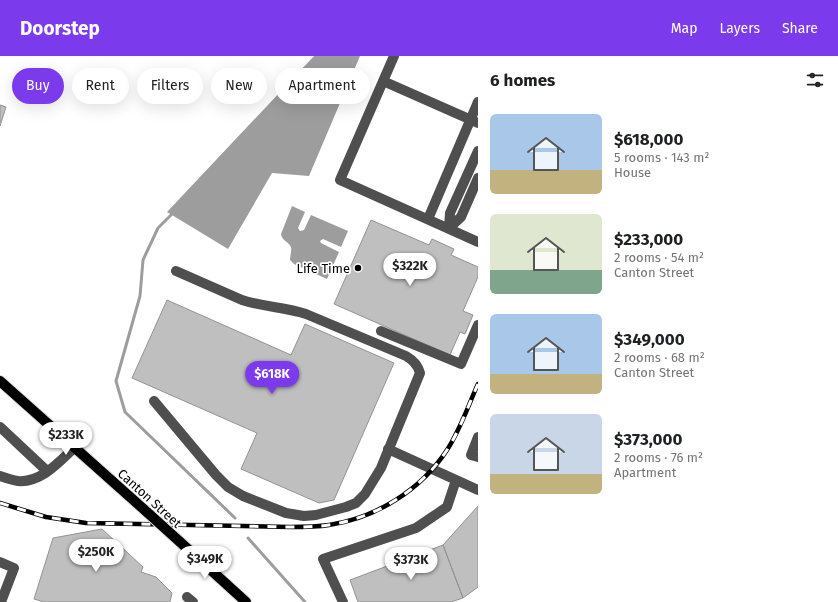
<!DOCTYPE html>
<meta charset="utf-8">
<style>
body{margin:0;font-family:"Fira Sans",sans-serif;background:#f2f2f2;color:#202124;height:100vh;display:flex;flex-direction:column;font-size:15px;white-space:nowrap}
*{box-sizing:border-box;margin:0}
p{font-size:13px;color:#757577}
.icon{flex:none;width:22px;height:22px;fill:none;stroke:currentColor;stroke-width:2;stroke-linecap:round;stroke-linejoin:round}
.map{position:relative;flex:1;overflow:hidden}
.drawer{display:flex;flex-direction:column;background:#fff;width:360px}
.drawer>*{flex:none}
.hud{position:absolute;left:12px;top:12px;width:380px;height:36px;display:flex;gap:8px}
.price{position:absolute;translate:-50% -34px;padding:0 9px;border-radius:14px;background:#fff;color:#222;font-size:13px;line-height:26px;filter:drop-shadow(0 1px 2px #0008)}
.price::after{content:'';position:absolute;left:50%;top:24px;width:12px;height:9px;margin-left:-6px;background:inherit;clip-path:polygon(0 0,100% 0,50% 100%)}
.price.active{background:#7c3aed;color:#fff}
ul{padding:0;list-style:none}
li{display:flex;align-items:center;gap:12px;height:100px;padding:0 12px}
li span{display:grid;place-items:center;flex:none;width:112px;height:80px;border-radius:6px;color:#555}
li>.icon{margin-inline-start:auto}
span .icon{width:48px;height:48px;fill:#fffc;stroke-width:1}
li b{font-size:17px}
h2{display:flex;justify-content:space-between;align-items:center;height:48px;padding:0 12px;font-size:17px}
.tag{padding:0 14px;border-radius:18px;background:#fff;box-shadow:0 4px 16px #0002;font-size:14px;line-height:36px}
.tag.active{background:#7c3aed;color:#fff}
header{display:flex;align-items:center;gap:24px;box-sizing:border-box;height:56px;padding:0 20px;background:#7c3aed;color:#fff}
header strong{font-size:19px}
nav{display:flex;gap:22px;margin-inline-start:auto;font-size:14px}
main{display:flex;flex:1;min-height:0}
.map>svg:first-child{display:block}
.water{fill:#9d9d9d}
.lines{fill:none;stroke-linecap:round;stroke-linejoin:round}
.stream{stroke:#9d9d9d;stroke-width:3}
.building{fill:#bfbfbf;stroke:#939393}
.major-casing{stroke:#dbdbdb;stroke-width:12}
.minor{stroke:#4f4f4f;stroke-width:10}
.major{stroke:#000;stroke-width:10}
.rail-casing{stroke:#000;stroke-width:4.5}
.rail{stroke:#fff;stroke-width:3;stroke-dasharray:9;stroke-linecap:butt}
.major-bridge-casing{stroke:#dbdbdb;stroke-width:12;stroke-linecap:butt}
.major-bridge{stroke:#000;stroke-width:10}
.poi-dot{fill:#000;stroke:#fff;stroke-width:1.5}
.labels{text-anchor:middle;stroke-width:3.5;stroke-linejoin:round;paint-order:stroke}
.poi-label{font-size:13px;fill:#000;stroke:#fff;text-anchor:end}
.street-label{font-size:13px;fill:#000;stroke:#fff}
</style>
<header>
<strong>Doorstep</strong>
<nav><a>Map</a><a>Layers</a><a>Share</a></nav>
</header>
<main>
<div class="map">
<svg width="478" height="546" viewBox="0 0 478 546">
<rect width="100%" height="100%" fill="#fff"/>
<path class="water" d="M314,0H360L309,120L272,117L228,193L167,156Z
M292,150L305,156L298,172L300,175L304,174L311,159L348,175L341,191L323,183L320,185L321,187L339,196L327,223L294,208L290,204C290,200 292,195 291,191C288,185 282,185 281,178Z"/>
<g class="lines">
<path class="stream" d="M174,156L158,172L143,204L140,240L116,325L125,356L235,462
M248,482L305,546"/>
</g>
<path class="building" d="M0,49L6,51L0,70Z
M371,164L429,189L432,183L454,193L451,199L478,211V221L463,255L473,259L465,278L460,276L450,299L334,248Z
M167,244L291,299L305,268L394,307L334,444L319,447L241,413L257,377L132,322Z
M478,450V531L463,542L443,489Z
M102,473L143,511L141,516L156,521L172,537L170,546H44L34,543L53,482Z
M443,489L463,542L451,546H358L350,524Z"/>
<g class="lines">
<g class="major-casing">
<path id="major" d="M0,325L148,457
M179,485L246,546"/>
</g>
<path class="minor" d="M394,0L340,124L478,186
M383,25L478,67
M428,163L478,46
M449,172L450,157L478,95
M449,172L461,161L478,122
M381,275L461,308L478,269
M154,345L216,419L228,431L243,440L286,457L304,460L316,459L346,451L356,447L365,438L381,412L420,317C418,309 413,304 406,300L306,258C285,251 263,251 242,244L176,215
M0,371L47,415
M478,381L471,399L478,401
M388,393L478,434
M0,420C6,422 12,424 18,425C41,427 59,406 74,392
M0,506L14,512L1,546
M187,541L193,546
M343,546L323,503L416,472L447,451L456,424"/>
<use href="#major" class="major"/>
<g class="rail-casing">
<path id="rail" d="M0,447L46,461L86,467L290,471C303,471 316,471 329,469C376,462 421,434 447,394C460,374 468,350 478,328"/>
</g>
<use href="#rail" class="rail"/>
<g class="major-bridge-casing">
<path id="major-bridge" d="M148,457L179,485"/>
</g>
<use href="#major-bridge" class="major-bridge"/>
</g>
<circle class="poi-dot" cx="358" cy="212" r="4"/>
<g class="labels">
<g class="poi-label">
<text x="350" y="217">Life Time</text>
</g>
<g class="street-label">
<text transform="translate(150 442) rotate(42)" y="5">Canton Street</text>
</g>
</g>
</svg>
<b class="price" style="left:410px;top:231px">$322K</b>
<b class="price active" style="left:272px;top:339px">$618K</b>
<b class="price" style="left:66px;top:400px">$233K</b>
<b class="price" style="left:96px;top:517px">$250K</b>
<b class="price" style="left:205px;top:524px">$349K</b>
<b class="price" style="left:411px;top:525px">$373K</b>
<div class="hud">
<a class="tag active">Buy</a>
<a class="tag">Rent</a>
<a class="tag">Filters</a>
<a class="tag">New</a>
<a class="tag">Apartment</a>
</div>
</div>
<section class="drawer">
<h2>6 homes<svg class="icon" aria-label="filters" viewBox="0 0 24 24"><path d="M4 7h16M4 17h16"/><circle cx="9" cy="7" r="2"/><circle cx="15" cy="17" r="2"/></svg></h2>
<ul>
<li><span style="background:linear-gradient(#a9c7e8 70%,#c2b280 0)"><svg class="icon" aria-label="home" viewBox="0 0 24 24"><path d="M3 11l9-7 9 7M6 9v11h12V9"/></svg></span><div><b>$618,000</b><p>5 rooms · 143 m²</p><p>House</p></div></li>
<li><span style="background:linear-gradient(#dfe7d0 70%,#7fa58c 0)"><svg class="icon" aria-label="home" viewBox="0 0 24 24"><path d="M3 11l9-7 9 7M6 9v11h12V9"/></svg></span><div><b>$233,000</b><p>2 rooms · 54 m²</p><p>Canton Street</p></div></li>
<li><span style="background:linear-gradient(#a9c7e8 75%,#c2b280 0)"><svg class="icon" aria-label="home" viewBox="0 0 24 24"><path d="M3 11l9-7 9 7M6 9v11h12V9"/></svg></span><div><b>$349,000</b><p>2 rooms · 68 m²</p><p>Canton Street</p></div></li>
<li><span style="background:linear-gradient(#c9d6e8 75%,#c2b280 0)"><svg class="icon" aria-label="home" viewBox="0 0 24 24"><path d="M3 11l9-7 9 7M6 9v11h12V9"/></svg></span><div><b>$373,000</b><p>2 rooms · 76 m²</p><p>Apartment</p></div></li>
</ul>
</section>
</main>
